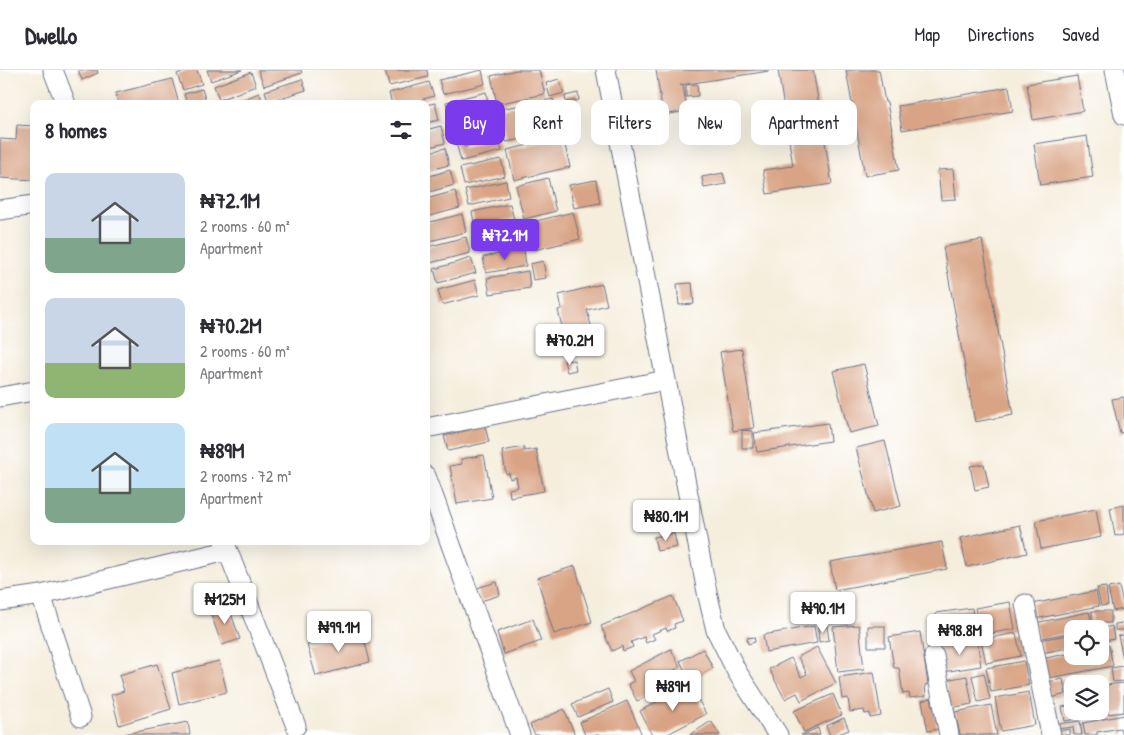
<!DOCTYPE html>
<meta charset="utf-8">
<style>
body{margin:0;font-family:"Patrick Hand",sans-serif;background:#f2f2f3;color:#2b2b33;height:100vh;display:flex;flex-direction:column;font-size:19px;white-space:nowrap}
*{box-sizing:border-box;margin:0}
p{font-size:16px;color:#7c7c81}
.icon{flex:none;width:28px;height:28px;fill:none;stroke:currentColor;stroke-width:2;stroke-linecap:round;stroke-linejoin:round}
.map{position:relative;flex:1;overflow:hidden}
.details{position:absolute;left:30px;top:30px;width:400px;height:445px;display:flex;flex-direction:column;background:#fff;border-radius:10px;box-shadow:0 5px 20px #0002}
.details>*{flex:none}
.top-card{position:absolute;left:445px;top:30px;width:475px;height:45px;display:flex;gap:10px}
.controls{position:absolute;left:1064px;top:550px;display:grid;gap:10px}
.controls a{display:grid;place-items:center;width:45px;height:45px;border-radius:10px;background:#fff;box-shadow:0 5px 20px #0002;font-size:25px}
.price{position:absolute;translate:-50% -42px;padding:0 11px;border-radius:5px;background:#fff;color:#222;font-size:16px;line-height:32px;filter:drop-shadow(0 1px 2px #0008)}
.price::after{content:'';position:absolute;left:50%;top:30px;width:15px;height:11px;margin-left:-8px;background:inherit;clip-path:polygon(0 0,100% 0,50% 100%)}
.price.active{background:#7c3aed;color:#fff}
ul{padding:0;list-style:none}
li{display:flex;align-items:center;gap:15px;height:125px;padding:0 15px}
li span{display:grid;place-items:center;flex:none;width:140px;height:100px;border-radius:10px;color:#555}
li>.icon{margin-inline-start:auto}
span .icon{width:60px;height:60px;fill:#fffc;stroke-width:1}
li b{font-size:21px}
h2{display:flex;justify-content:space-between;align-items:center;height:60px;padding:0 15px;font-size:21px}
.pill{padding:0 18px;border-radius:10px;background:#fff;box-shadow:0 5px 20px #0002;font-size:18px;line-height:45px}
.pill.active{background:#7c3aed;color:#fff}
header{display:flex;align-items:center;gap:30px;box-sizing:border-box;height:70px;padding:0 25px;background:#fff;border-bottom:1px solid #e1e1e2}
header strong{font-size:24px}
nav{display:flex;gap:28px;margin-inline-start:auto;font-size:18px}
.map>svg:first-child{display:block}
.building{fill:#d9a485}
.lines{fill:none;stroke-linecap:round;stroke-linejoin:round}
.minor-casing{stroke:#67728a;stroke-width:21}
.minor{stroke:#fff;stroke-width:19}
</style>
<header>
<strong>Dwello</strong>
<nav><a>Map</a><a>Directions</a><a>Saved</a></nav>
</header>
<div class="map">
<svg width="1124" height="665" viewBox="0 0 1124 665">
<rect width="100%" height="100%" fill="#fff"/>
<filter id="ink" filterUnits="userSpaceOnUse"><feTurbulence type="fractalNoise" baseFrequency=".02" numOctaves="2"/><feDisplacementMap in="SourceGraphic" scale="10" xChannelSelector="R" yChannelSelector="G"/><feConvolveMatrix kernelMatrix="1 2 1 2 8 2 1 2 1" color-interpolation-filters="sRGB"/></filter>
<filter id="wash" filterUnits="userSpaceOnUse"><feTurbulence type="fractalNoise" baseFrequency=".0096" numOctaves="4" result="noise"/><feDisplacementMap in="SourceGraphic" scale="20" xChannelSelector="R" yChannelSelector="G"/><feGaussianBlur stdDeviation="1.12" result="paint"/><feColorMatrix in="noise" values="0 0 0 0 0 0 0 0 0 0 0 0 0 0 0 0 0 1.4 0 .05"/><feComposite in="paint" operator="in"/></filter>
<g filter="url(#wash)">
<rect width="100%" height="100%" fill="#f5eedd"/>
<g id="blocks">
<path class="building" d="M78,0H97L98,3L82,10Z
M187,0H197L202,14L183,20L177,4Z
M207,0H242L211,11Z
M258,0H301L302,3L264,16Z
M385,0H427L428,7L389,16Z
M482,0L485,14L443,24L439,10Z
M516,0H539L545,24L497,34L491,6Z
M656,0H769V1L680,15H683L687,41L663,45Z
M778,0H813L832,114L767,124L763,100L793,96Z
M846,0H879L885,32H887L899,100L865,106Z
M251,2L256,16L219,30L214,16Z
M1077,6L1083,41L1033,50L1027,14Z
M172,9L179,34H119L116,23Z
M302,9L306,20L268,32L265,21Z
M559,9L564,23L550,27L546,13Z
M429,12L434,26L406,34H392L389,23Z
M697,14L698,26L686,27V15Z
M1009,17L1013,41L902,60L898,36Z
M202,19L207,34H187L184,24Z
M486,22L489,37L449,46L446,32Z
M259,23L264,34H232Z
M578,23L579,30L566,32L565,26Z
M553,29L559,62L506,72L500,39Z
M435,33L439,50L426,53V35Z
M492,44L496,61L462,69L464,77L498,68L502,81L461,91L451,54Z
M17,55L34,56V110L0,108V69L16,70Z
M441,56L445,73L426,78V60Z
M1087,66L1093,107L1040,115L1034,74Z
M563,67L570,97L514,110L507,80Z
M445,78L449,95L426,101V83Z
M501,89L505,106L464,115L460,98Z
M953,99L956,129L941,130L938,100Z
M450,100L454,115L426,123V107Z
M723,103L726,114L704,118L702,107Z
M548,108L556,141L524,149L516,116Z
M596,110L600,133L574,138L569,115Z
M506,111L509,127L469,136L465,120Z
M455,121L460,138L426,147V129Z
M510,134L514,149L475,157L472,142Z
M573,142L580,169L535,180L528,153Z
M462,144L466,162L426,172V153Z
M515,154L519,172L481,182L476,164Z
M466,167L470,183L430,193L427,177Z
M982,170L1013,345L975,352L943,177Z
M524,179L526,196L486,203L483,187Z
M471,188L476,203L438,213L434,199Z
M543,191L546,208L533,210L530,194Z
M528,201L530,218L490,224L487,208Z
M475,210L479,225L442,235L438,220Z
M692,213L694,234L679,235L677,214Z
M602,214L607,235L587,240L593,263L565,270L558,240L562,239L559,225Z
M742,279L754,358L733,361L720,282Z
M574,290L576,300L567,302L564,291Z
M864,294L879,356L849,363L833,301Z
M1124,327V362L1120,363L1112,329Z
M828,353L830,371L757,382L754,363Z
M485,356L489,372L448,381L444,366Z
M742,360L753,361V378H742Z
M885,371L901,436L873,443L856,378Z
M524,377V381L536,379L544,421L510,427L509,419L518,417L516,407L510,409L509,403L506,404L502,381Z
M484,385L492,428L457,434L450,396L462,394L461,389Z
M984,394L989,417L975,420L970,396Z
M1124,435V464L1115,466L1110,438Z
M1096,439L1101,467L1041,479L1036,451Z
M1020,455L1027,483L967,497L960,468Z
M674,463L677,477L657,481L654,467Z
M942,472L947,499L835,520L830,492Z
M575,496L592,552L554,564L537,508Z
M497,512L500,525L481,531L477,518Z
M1119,516L1124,539L1113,541L1108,518Z
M1106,517L1108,535L1101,536L1097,518Z
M1096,521L1099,536L1035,549L1032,534Z
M673,526L683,551L674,554L675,558L667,561L666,558L652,564L655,569L646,573L644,567L631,572L633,577L623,581L622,576L612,581L601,556Z
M1010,532L1015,559L980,565L975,538Z
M228,535L240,569L222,575L210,542Z
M972,538L976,566L940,572L936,543Z
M1092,541H1111V553H1092Z
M1089,542L1093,558L1072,559V562L1038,569L1035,553Z
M533,549L541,571L504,584L497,562Z
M1124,553V560H1115V554Z
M859,555L864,599L838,602L833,557Z
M814,556L817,573L766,582L763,565Z
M827,556L829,570L819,572L818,557Z
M868,556H885V577H868Z
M1112,556L1114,569L1100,572V559Z
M362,560L370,592L316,606L307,575Z
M920,562L928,614L925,615L926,626L910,628L909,623L903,624L899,598H894L889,567Z
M1016,563L1021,586L986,593L981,570Z
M1072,564V577L1042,583L1040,570Z
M1124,565V588H1123L1118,566Z
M754,567L755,572L748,574L747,568Z
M977,570L981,596L943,602L939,576Z
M1109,575L1113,596L1044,609L1040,589L1072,583V586H1100V577Z
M817,577L836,613L801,631L797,623L785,629L769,599L791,588L801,607L807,604L798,587Z
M671,579L680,597L673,601L678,611L637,631L628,614L634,611L629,601Z
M703,579L713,598L690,611L680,591Z
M219,591L227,622L179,634L172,603Z
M1024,591L1029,615L991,622L986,598Z
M157,594L171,639L119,655L111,625L124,621L119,605Z
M1123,596L1124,611L1113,612L1111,598Z
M874,602L881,646L870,648V643L865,644L864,640L850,642L848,628L842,629L839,607Z
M984,603L990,629L978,632L972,606Z
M967,606L972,634L950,638L945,610Z
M1063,609L1066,624L1051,628L1047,612Z
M1124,613V642L1108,644L1105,615Z
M690,614L706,644L666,665H652L640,641Z
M608,619L613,632L578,647L572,634Z
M1029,622L1035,655L1001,661L995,628Z
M833,624L842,645L804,662L794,641Z
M931,628L938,659L928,661L922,631Z
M627,631L642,665H585L580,652Z
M991,635L997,665H960L955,642Z
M1072,635V641H1099L1100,645L1065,651L1062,637Z
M564,639L575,665H535L530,655Z
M1124,645V665H1122L1120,658L1097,662V665H1085L1083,653Z
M844,648L849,660L836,665H830L826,656Z
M711,651L720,665H690Z
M1080,651L1082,665H1074L1073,657L1057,659L1056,654Z
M188,652L190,665H125V664Z
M818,658L820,665H801Z
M1070,659V665H1059L1058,661Z"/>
</g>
</g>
<g filter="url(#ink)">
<use href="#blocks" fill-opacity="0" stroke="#67728a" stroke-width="1"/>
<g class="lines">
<g class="minor-casing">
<path id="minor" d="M53,0L66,34
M606,0L707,522L716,560L737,602L778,665
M1115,0L1124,45
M0,140L34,135
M0,327L34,321
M426,358L666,310
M426,406L520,665
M224,471L296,656
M41,525L81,647
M0,531L41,525L227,481
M1025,534L1051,665
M934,586L949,665"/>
</g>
<use href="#minor" class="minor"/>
</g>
</g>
</svg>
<div class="controls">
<a><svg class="icon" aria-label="locate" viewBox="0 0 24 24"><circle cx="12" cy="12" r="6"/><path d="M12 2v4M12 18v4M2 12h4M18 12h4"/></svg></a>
<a><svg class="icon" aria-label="layers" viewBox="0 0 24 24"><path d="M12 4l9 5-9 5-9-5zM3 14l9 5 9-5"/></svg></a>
</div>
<b class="price active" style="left:505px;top:191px">₦72.1M</b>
<b class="price" style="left:570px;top:296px">₦70.2M</b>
<b class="price" style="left:666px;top:472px">₦80.1M</b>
<b class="price" style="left:225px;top:555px">₦125M</b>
<b class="price" style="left:823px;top:564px">₦90.1M</b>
<b class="price" style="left:339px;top:583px">₦99.1M</b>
<b class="price" style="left:960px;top:586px">₦98.8M</b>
<b class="price" style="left:673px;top:642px">₦89M</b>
<div class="top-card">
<a class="pill active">Buy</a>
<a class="pill">Rent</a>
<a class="pill">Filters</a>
<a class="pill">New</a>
<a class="pill">Apartment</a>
</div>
<section class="details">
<h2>8 homes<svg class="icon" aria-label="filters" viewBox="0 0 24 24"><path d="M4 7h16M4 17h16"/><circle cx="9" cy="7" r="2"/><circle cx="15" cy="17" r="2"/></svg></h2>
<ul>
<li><span style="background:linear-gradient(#c9d6e8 65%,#7fa58c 0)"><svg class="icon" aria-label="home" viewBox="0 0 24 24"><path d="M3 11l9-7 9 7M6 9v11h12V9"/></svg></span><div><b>₦72.1M</b><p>2 rooms · 60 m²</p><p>Apartment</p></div></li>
<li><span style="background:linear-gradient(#c9d6e8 65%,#8fb573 0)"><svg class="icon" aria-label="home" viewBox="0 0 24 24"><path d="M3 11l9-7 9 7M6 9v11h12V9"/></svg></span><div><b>₦70.2M</b><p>2 rooms · 60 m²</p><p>Apartment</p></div></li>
<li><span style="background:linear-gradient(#bfe0f5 65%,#7fa58c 0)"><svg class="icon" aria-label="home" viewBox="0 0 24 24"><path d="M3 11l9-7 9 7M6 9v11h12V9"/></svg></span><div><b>₦89M</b><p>2 rooms · 72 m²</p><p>Apartment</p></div></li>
</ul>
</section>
</div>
